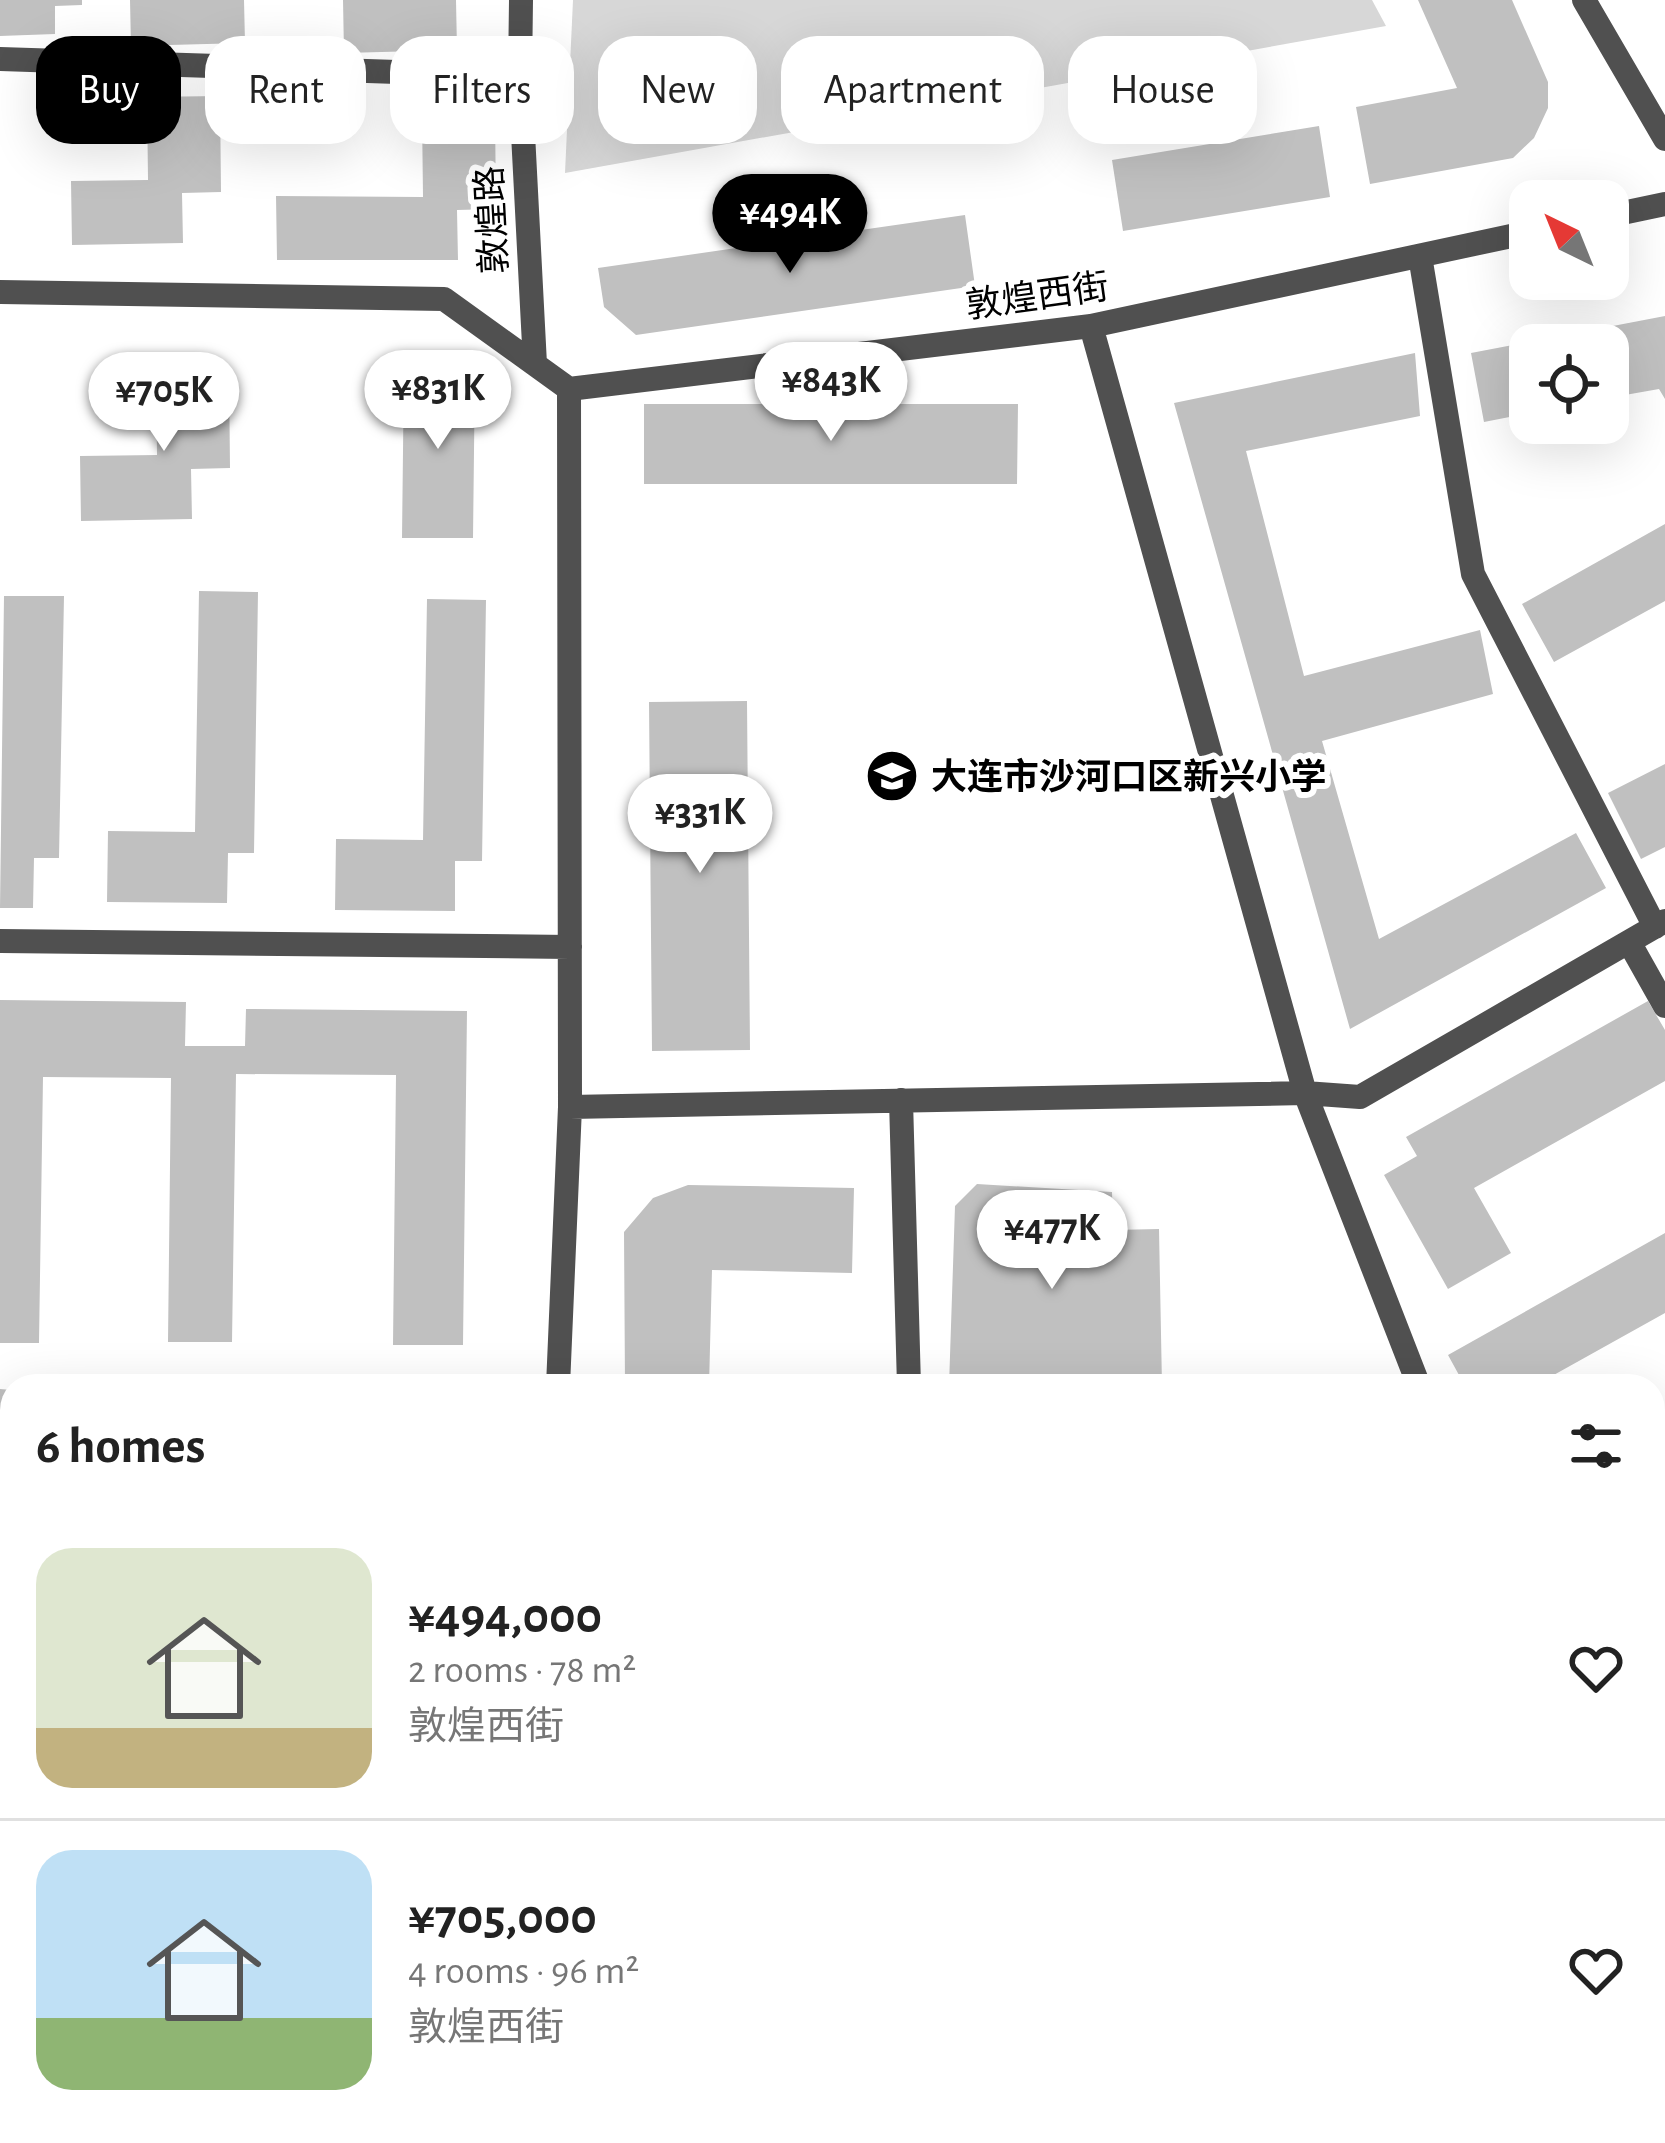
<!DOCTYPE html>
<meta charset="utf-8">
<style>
body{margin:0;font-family:"Alegreya Sans","Noto Sans SC",sans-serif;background:#f6f6f6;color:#222;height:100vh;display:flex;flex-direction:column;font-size:45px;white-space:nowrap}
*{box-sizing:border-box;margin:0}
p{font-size:39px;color:#767676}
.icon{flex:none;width:66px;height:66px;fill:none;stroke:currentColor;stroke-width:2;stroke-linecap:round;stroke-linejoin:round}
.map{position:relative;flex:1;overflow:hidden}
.panel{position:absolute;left:0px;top:1374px;width:1665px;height:771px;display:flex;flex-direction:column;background:#fff;border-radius:36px 36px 0 0;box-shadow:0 12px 48px #0002}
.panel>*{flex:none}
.guide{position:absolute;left:36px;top:36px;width:1593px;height:108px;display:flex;gap:24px}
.needle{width:78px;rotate:317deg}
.fabs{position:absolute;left:1509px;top:180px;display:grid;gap:24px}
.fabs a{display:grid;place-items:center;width:120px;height:120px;border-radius:24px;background:#fff;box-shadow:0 12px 48px #0002;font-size:60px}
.price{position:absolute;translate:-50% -102px;padding:0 27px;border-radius:42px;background:#fff;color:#222;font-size:39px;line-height:78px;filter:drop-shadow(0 3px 6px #0008)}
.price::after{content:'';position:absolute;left:50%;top:72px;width:36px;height:27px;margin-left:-18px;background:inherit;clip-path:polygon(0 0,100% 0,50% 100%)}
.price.on{background:#000;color:#fff}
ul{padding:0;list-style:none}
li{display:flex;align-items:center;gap:36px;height:300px;padding:0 36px}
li+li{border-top:3px solid #e0e0e0}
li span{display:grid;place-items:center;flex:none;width:336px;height:240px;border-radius:36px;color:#555}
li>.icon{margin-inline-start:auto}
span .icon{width:144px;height:144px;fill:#fffc;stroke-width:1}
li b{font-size:51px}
h2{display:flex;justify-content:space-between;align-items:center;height:144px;padding:0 36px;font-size:51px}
.pill{padding:0 42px;border-radius:36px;background:#fff;box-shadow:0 12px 48px #0002;font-size:42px;line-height:108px}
.pill.on{background:#000;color:#fff}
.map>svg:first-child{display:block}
.green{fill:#d7d7d7}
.building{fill:#c0c0c0}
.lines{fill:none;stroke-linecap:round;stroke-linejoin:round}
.street{stroke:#505050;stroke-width:24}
.labels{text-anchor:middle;stroke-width:12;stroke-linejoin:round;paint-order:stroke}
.street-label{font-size:36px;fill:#000;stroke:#fff}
.poi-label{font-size:36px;font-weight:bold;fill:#000;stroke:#fff;text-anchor:start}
</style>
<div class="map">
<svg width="1665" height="2143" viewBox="0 0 1665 2143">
<rect width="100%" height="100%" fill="#fff"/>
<path class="green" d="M573,0H1372L1386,26L565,173Z"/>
<path class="building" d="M0,0H82V5L55,6V34L0,36Z
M130,0H244L245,43L131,46Z
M343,0H456L457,50L344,53Z
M1418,0H1512L1548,82V108L1534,138L1513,158L1370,184L1356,107L1457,88Z
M220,96L221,192L182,193L183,243L72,245L71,181L148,180L147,97Z
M495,113L496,209L457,210L458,260H277L276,196L423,197L422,114Z
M1319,126L1330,197L1123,231L1112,160Z
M965,215L975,286L636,335L604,307L598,268Z
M1665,316V399L1659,389L1608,398V345H1530V413L1484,422L1471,353Z
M1415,353L1420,416L1246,451L1304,676L1480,630L1493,694L1322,741L1379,939L1576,833L1606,888L1350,1029L1174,403Z
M404,365H475L473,538H402Z
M229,372L230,468L191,469L192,519L81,521L80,456L157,455L156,373Z
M644,404H1018L1017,484H644Z
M1665,524V601L1554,662L1522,604Z
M199,591L258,592L254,853H228L227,903L107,902L108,831L195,832Z
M4,596H64L59,858H34L33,908H0Z
M427,599L486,600L482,861H455V911L335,910L336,839L423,840Z
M747,701L750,1050L652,1051L649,702Z
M1665,764V847L1641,859L1608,793Z
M0,1000L186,1002L185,1046H245L246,1009L467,1011L463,1345H393L396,1075L236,1074L232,1342H168L171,1078L43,1077L39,1343H0Z
M1648,1001L1665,1030V1081L1474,1188L1511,1253L1448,1289L1384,1175L1417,1156L1406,1137Z
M977,1184L1112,1192L1113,1230L1159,1229L1162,1386H949L955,1206Z
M688,1185L854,1188L852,1273L712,1270L709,1386H625L624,1232L653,1198Z
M1665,1233V1313L1534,1386H1465L1448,1355Z
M0,1389L12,1390V1726H0Z
M1665,1479V1570L1653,1577V1486Z
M1665,1754V1885L1653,1863V1760Z
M0,1837H12V1935H0Z
M0,1969H12V2067L0,2068Z
M304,2133H567L568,2143H305Z
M1403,2133H1586L1582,2143H1350Z"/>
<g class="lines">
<path class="street" d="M521,0L520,76L535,364
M1584,0L1665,139
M0,59L520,76
M1608,216L1665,204
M1420,256L1473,574L1655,927
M0,292L444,299L569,389L1091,326L1530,232
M1091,326L1305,1093L1419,1386
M0,941L570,947
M1629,942L1665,1006
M901,1100L909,1386
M570,1107L1305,1093L1360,1097L1665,921
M558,1386L570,1107L569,389
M1653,1621L1665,1614
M0,1787H12
M1653,1935L1665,1961
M1636,2133L1641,2143"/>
</g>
<defs>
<g id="school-disc" transform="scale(2.7)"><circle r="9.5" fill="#000" stroke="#fff"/><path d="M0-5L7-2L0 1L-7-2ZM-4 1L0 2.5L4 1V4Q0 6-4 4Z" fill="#fff"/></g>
</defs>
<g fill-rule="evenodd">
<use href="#school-disc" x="892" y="776"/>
</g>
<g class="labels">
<g class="street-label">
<text transform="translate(491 220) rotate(-93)" y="13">敦煌路</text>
<text transform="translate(1037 295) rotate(-8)" y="13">敦煌西街</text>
</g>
<g class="poi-label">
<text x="931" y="789">大连市沙河口区新兴小学</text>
</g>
</g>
</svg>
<div class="fabs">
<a><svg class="needle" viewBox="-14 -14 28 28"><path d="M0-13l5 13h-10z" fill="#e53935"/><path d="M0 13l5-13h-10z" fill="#767676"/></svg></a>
<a><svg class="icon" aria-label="locate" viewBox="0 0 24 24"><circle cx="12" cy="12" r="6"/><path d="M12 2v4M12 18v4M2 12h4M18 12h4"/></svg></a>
</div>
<b class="price on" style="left:790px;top:276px">¥494K</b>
<b class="price" style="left:831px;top:444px">¥843K</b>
<b class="price" style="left:438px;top:452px">¥831K</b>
<b class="price" style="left:164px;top:454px">¥705K</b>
<b class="price" style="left:700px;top:876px">¥331K</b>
<b class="price" style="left:1052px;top:1292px">¥477K</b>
<div class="guide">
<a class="pill on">Buy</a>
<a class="pill">Rent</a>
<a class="pill">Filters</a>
<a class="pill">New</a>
<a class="pill">Apartment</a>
<a class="pill">House</a>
</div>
<section class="panel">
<h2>6 homes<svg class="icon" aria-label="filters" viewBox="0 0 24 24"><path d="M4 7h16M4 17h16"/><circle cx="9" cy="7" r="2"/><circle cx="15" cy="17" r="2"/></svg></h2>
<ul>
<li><span style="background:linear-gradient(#dfe7d0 75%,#c2b280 0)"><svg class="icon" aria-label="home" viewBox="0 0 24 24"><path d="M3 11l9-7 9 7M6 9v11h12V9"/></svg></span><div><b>¥494,000</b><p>2 rooms · 78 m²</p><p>敦煌西街</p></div><svg class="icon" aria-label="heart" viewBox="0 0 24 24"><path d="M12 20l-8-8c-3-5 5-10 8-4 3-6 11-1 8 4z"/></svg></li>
<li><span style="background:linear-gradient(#bfe0f5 70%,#8fb573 0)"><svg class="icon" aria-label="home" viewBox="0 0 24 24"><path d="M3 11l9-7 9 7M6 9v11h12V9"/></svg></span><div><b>¥705,000</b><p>4 rooms · 96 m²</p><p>敦煌西街</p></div><svg class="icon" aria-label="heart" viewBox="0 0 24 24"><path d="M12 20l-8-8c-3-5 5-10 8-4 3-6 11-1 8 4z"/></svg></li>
</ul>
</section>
</div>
